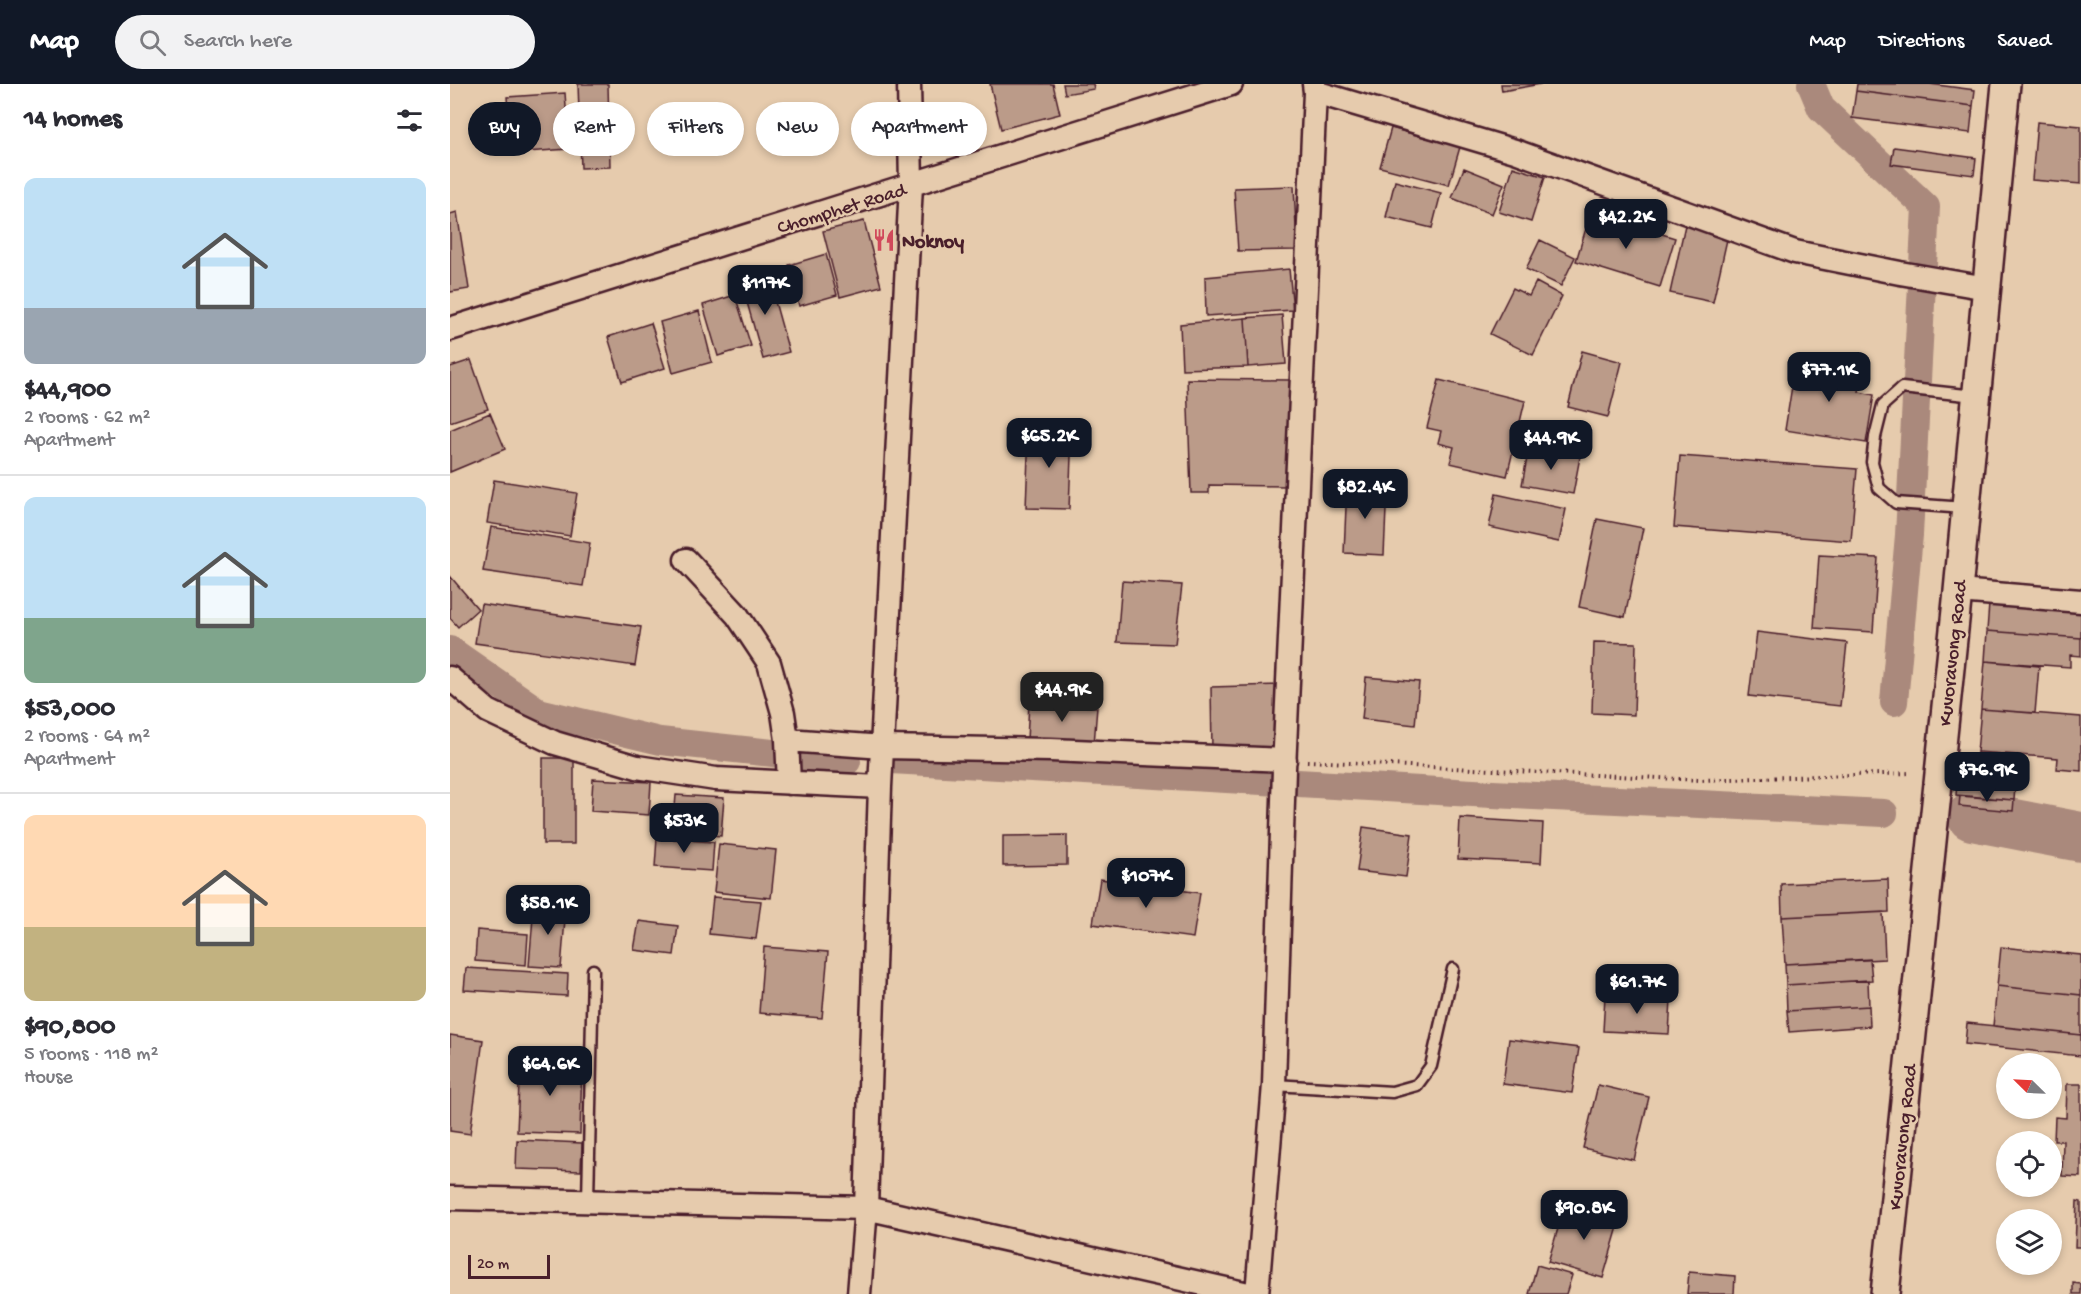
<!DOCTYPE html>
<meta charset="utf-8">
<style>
body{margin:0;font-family:"Gochi Hand",sans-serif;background:#f2f2f3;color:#2b2b33;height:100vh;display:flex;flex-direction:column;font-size:22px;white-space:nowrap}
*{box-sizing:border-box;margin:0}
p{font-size:20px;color:#7c7c81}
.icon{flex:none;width:33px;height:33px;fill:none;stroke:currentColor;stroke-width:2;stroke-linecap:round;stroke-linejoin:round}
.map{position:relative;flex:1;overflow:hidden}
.sheet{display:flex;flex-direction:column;background:#fff;width:450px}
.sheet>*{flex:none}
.hud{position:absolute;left:18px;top:18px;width:570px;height:54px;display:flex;gap:12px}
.needle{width:39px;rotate:294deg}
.controls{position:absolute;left:1546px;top:969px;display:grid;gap:12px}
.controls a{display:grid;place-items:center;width:66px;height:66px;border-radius:50%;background:#fff;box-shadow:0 3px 9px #0003;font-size:30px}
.scale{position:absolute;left:18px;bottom:15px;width:82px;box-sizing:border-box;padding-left:6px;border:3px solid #4a1f2b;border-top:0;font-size:16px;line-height:21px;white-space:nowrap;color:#4a1f2b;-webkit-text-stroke:4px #e6cbad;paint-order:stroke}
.price{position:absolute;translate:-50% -51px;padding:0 14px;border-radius:12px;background:#111827;color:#fff;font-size:20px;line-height:39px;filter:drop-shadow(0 2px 3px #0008)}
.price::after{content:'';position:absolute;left:50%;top:36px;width:18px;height:14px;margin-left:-9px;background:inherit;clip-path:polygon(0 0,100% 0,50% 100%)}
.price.current{background:#222;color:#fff}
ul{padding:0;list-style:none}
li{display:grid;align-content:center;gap:12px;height:318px;padding:0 24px}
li+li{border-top:2px solid #e1e1e2}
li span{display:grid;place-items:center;height:186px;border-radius:12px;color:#555}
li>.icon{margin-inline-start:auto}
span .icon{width:108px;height:108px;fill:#fffc;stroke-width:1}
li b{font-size:26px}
h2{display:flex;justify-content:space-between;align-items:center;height:72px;padding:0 24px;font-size:26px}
.pill{padding:0 21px;border-radius:27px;background:#fff;box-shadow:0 3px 9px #0003;font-size:21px;line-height:54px}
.pill.current{background:#111827;color:#fff}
header{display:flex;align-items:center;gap:36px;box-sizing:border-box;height:84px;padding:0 30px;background:#111827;color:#fff}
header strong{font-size:28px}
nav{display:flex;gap:33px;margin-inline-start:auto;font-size:21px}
.search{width:420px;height:54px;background:#f2f2f3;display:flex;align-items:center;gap:15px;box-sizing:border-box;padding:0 21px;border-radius:33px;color:#7c7c81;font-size:22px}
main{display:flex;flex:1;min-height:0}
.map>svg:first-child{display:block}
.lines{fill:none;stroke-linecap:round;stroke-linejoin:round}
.canal{stroke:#aa897c;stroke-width:28}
.river{stroke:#aa897c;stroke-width:50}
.building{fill:#bb9b89;stroke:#4a1f2b;stroke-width:1.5}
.service-casing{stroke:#4a1f2b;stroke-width:15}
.minor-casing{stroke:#4a1f2b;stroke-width:27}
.tertiary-casing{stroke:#4a1f2b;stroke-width:32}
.path{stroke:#4a1f2b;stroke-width:4;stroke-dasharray:1.5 4.5;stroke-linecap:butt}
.service{stroke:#e6cbad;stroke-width:10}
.minor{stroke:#e6cbad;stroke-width:22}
.tertiary{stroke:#e6cbad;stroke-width:27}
.labels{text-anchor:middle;stroke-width:5;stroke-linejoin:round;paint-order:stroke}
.street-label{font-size:20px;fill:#4a1f2b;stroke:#e6cbad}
.poi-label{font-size:20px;font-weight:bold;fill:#4a1f2b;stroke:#e6cbad;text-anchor:start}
</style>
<header>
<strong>Map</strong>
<div class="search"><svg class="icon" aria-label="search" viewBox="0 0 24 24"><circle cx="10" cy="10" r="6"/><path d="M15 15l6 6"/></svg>Search here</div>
<nav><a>Map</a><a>Directions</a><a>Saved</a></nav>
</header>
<main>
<section class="sheet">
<h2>14 homes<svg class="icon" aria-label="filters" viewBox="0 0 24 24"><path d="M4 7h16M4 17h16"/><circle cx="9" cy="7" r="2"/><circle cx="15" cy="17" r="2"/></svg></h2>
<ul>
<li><span style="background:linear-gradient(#bfe0f5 70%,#9aa5b1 0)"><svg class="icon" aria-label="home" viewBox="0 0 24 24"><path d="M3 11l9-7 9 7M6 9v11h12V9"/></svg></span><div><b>$44,900</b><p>2 rooms · 62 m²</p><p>Apartment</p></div></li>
<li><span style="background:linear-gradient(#bfe0f5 65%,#7fa58c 0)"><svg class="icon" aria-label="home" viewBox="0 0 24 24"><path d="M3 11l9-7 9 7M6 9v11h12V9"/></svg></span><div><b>$53,000</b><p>2 rooms · 64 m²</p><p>Apartment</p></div></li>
<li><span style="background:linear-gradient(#ffd9b3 60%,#c2b280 0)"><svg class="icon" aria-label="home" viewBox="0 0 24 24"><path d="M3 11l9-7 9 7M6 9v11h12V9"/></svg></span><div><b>$90,800</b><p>5 rooms · 118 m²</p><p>House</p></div></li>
</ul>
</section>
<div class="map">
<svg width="1631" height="1210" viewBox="0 0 1631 1210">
<rect width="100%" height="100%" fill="#e6cbad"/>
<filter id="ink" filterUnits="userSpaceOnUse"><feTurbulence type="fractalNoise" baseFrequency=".0167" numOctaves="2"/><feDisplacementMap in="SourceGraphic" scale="12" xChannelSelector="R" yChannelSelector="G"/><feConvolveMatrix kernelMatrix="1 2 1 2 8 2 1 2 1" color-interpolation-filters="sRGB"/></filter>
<g filter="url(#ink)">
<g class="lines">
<path class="canal" d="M1361,0L1371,24L1476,123L1459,451L1444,618
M0,566L89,628L210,657L397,677
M441,676L1023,709L1434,729"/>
<path class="river" d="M1522,732L1631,753"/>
</g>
<path class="building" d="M128,0H158L160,83L131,84Z
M540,0H603L610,30L551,45Z
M613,0H643L644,5L615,10Z
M1051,0H1091L1052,7Z
M1407,0H1479L1525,6L1523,22L1406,7Z
M1406,7L1523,22L1520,49L1402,34Z
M115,9L119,65L61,69L57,13Z
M1587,38L1631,42V100L1582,96Z
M941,44L1010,63L999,101L930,83Z
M1444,63L1526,74L1524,91L1441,80Z
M1063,83L1095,93L1081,138L1049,128Z
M1014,84L1054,100L1042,130L1002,114Z
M945,97L991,109L982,144L936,133Z
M844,102L847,166L788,167L784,104Z
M7,128L19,205L0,208V130Z
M1141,128L1225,154L1210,203L1126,177Z
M414,137L431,202L390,213L373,147Z
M1235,141L1278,151L1263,218L1220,209Z
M1090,156L1125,173L1111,202L1076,185Z
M376,170L387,211L349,222L339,181Z
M839,185L843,226L756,232L755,193Z
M317,189L339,268L313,275L291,197Z
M1086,198L1112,212L1083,271L1040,250L1063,204L1079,212Z
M285,211L301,262L268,272L253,221Z
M249,227L262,278L223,289L210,238Z
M832,231L836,280L798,283L795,234Z
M795,234L798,283L732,285L730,240Z
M201,239L215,284L172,298L158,253Z
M1132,267L1172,278L1158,333L1118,323Z
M21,276L38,325L0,338V283Z
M1346,277L1412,287L1409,308L1424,311L1416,359L1335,346Z
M737,295L842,296L837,402L759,401V409H741Z
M989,296L1075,317L1057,392L1000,379L1004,363L988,359L991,347L977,344Z
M40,329L55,365L0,388V346Z
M579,345L622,346L619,425L576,424Z
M1079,363L1130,373L1123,410L1072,401Z
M1230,372L1407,385L1401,457L1224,443Z
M44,396L127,409L120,452L37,439Z
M897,400L937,402L934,471L894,469Z
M1046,410L1116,425L1109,458L1039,443Z
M1147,435L1193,444L1175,533L1129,523Z
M41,443L140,459L133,502L33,487Z
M1369,471L1428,474L1423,548L1364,544Z
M0,492L28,525L8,543L0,534Z
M672,497L732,501L725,560L667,558Z
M31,520L191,543L185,582L25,559Z
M1539,520L1631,526V554L1537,547Z
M1537,547L1631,554V572L1620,571V583L1535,577Z
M1307,548L1397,559L1390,622L1299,612Z
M1144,558L1186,559L1184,631L1142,629Z
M1535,577L1589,582L1585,629L1531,625Z
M916,593L969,598L965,641L912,635Z
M829,601L830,665L762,666L761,603Z
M579,619L647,623L644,660L577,656Z
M1531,625L1631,633V687L1607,685L1608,674L1527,668Z
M1527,668L1568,671L1566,690L1524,687Z
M93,674H124V760H93Z
M1508,685L1566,690L1564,716L1506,711Z
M143,695L201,698L199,731L141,727Z
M226,711L274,714L271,752L223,748Z
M1510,712L1564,716L1563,727L1509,722Z
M1010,734L1093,739L1091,779L1008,775Z
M913,743L962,750L956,793L907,787Z
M617,751V781L553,782V752Z
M207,754L264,758L262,787L205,783Z
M269,760L326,766L321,814L264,808Z
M650,795L750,809L743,854L643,840Z
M1438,795L1439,828L1332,833L1331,800Z
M263,813L311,817L306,855L259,850Z
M84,821L116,823L111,884L79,882Z
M1433,828L1435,875L1335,880L1332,833Z
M189,837L228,842L224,871L184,866Z
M27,846L78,850L76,881L25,877Z
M314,863L378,868L372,934L309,929Z
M1551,863L1631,871V911L1547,902Z
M1420,875L1422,896L1336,901L1335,880Z
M16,884L118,890L117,912L14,906Z
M1418,896L1419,922L1337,927L1336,901Z
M1547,902L1631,911V951L1543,942Z
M1155,912L1221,915L1219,950L1153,947Z
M1419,922L1420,942L1339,948L1337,927Z
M1517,939L1631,951V972L1515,960Z
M0,951L33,956L20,1050L0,1047Z
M1059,955L1129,964L1122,1009L1053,1000Z
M70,975L132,977L130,1050L67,1048Z
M1617,1000H1631V1093L1612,1092L1613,1057H1604L1605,1033L1616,1034Z
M1148,1001L1199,1013L1184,1076L1133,1064Z
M67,1056L132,1059L131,1087L66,1085Z
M1627,1117L1631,1118V1163H1625Z
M1115,1121L1170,1136L1153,1194L1098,1178Z
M1087,1181L1122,1191L1116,1210H1079Z
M1239,1188L1285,1192L1284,1210H1237Z
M1623,1199L1631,1200V1210H1623Z"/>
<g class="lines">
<g class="service-casing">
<path id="service" d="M1515,424L1446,419L1429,404L1422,378L1425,353L1433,321L1452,304L1525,312
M824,1001L942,1008L967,1001L981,982L1003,885
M138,1117L143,886"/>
</g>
<g class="minor-casing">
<path id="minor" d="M865,8L1065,67L1345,168L1450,189L1537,204
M0,245L781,0
M236,476L287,531L319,579L333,629L337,656L339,699
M1508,507L1631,517
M0,594L38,627L105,659L187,683L266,695L430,703
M337,656L433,663L601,666L835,676
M0,1114L416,1124L798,1210
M409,1210L416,1124L430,703L461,101L459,0
M807,1210L824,1001L834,685L865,8L864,0"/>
</g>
<g class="tertiary-casing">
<path id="tertiary" d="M1435,1210L1508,507L1556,0"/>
</g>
<path class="path" d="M857,677L1250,696L1461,689"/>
<use href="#service" class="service"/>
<use href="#minor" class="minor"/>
<use href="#tertiary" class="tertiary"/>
</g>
</g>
<defs>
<g id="restaurant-bare" transform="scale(1.8)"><path d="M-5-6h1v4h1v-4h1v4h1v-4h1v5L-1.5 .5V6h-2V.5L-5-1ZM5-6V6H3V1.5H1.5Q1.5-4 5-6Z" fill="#d1495b" stroke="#e6cbad" stroke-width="2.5" paint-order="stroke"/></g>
</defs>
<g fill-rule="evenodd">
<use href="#restaurant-bare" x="434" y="156"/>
</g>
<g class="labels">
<g class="street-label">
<text transform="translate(391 123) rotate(-17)" y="7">Chomphet Road</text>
<text transform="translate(1501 569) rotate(-84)" y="7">Kuvoravong Road</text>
<text transform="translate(1451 1053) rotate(-84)" y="7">Kuvoravong Road</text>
</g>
<g class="poi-label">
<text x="452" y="163">Noknoy</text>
</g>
</g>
</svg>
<div class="controls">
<a><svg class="needle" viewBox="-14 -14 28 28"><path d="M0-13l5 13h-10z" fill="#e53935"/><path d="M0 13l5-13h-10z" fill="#7c7c81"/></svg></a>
<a><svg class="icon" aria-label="locate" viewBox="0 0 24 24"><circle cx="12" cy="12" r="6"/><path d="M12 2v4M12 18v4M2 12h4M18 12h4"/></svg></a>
<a><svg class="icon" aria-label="layers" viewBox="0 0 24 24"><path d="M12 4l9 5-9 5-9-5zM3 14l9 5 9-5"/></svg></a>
</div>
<div class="scale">20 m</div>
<b class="price" style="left:1176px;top:166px">$42.2K</b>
<b class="price" style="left:315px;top:232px">$117K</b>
<b class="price" style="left:1379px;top:319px">$77.1K</b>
<b class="price" style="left:599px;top:385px">$65.2K</b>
<b class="price" style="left:1101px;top:387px">$44.9K</b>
<b class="price" style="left:915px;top:436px">$82.4K</b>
<b class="price current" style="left:612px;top:639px">$44.9K</b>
<b class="price" style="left:1537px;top:719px">$76.9K</b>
<b class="price" style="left:234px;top:770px">$53K</b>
<b class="price" style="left:696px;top:825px">$107K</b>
<b class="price" style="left:98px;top:852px">$58.1K</b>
<b class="price" style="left:1187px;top:931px">$61.7K</b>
<b class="price" style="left:100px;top:1013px">$64.6K</b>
<b class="price" style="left:1134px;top:1157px">$90.8K</b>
<div class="hud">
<a class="pill current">Buy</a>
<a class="pill">Rent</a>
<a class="pill">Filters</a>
<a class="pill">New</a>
<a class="pill">Apartment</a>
</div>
</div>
</main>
